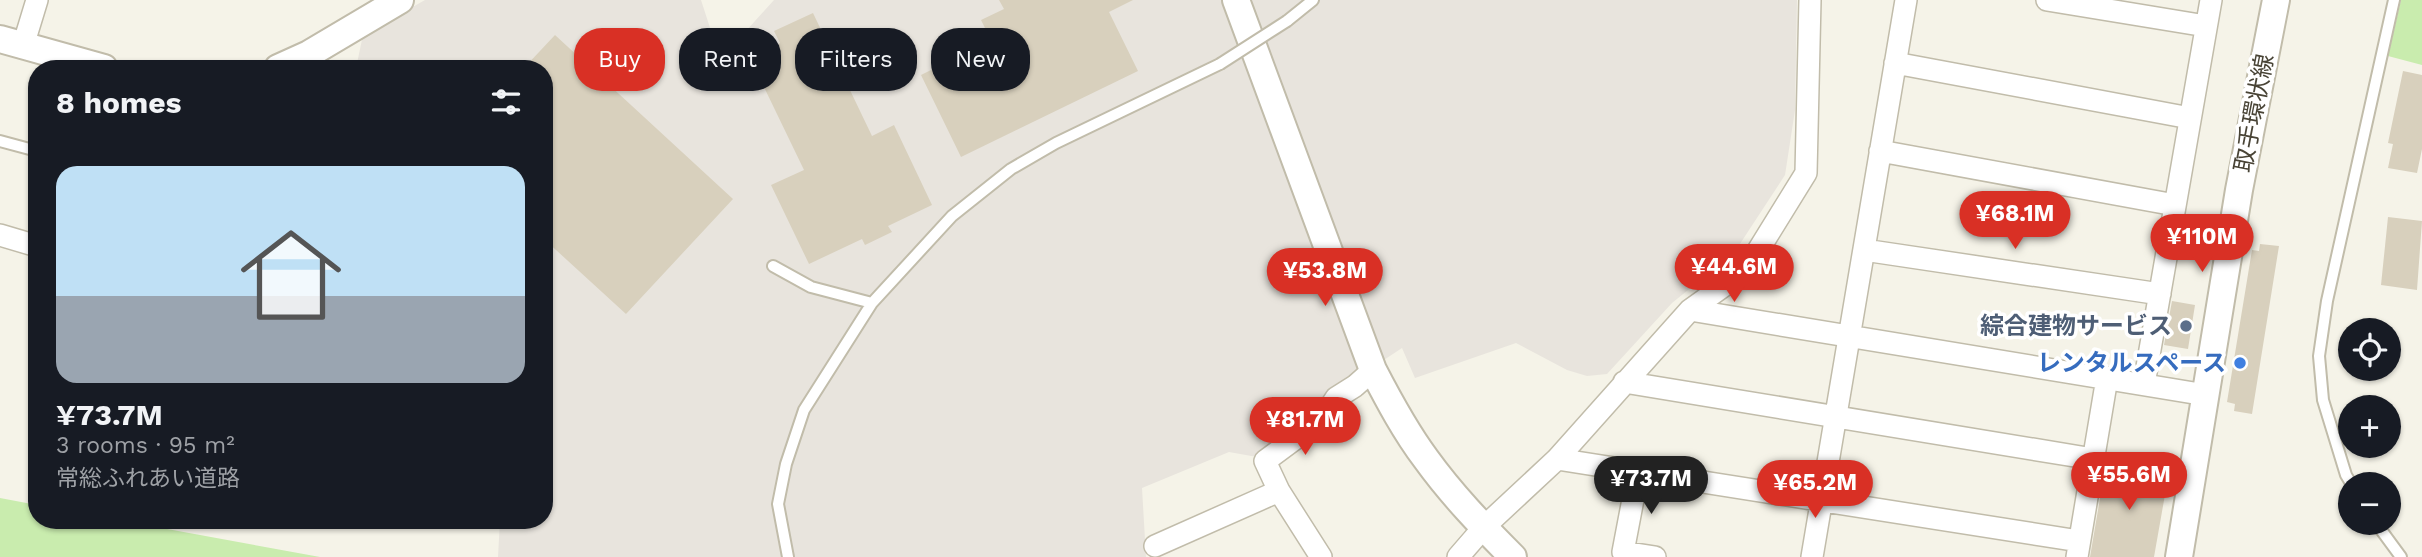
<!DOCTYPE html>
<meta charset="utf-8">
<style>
body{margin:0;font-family:"Work Sans","Noto Sans JP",sans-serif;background:#242831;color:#f1f3f6;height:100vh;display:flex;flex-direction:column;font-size:26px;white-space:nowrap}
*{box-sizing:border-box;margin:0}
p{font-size:23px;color:#9ea1a6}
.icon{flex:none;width:38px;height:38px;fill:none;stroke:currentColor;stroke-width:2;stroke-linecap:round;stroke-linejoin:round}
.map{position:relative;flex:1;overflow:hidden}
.side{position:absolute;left:28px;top:60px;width:525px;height:469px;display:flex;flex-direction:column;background:#171b24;border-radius:28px;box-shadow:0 2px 5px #0004}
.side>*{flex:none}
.hud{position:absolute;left:574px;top:28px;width:665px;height:63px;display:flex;gap:14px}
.tools{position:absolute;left:2338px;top:318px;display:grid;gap:14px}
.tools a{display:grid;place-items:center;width:63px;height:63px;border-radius:50%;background:#171b24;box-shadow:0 2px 5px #0004;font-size:35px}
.price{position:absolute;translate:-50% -60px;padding:0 16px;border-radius:24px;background:#d93025;color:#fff;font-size:23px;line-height:46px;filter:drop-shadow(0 2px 4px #0008)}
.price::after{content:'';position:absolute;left:50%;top:42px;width:21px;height:16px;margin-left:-10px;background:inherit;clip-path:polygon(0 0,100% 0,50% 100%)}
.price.selected{background:#222;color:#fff}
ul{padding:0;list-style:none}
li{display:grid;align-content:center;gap:14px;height:371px;padding:0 28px}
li+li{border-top:2px solid #363941}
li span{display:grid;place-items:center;height:217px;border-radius:21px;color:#555}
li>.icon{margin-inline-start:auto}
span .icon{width:126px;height:126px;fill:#fffc;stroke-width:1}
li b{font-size:30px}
h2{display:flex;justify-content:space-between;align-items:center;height:84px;padding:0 28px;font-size:30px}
.tag{padding:0 24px;border-radius:28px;background:#171b24;box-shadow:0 2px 5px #0004;font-size:24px;line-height:63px}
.tag.selected{background:#d93025;color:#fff}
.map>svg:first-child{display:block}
.industrial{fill:#e8e4dd}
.green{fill:#c9ecae}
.building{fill:#d8d0bd}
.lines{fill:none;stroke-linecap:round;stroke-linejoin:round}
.service-casing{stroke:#c1bcaa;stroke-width:14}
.minor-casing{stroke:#c1bcaa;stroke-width:24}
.tertiary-casing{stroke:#c1bcaa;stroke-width:30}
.service{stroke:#fff;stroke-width:10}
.minor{stroke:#fff;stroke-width:21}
.tertiary{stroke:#fff;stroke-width:26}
.service-bridge-casing{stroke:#c1bcaa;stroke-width:14;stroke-linecap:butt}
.service-bridge{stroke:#fff;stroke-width:10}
.service-dot{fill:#5c6f8a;stroke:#fff;stroke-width:2.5}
.shop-dot{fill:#3f7fe0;stroke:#fff;stroke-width:2.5}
.labels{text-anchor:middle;stroke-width:7;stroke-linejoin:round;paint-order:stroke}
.street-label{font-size:24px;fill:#494436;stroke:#fff}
.service-label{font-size:24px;font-weight:bold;fill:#4e5e75;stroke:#fff;text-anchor:end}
.shop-label{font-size:24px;font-weight:bold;fill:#366cbe;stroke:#fff;text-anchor:end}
</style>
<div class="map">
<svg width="2422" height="557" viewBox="0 0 2422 557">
<rect width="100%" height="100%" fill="#f5f3e8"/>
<path class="industrial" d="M425,0H701L713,37L736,42L774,0H1797L1795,110L1785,175L1734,253L1672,303L1607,374L1587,376L1567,370L1516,343L1415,378L1402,348L1346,385L1315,415L1257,457L1229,452L1142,488L1146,557H498L500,520H544V68H356L363,35Z"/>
<path class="green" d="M2401,0H2422V65L2388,56Z
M0,498L37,505V520H118L320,557H0Z"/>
<path class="building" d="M999,0H1133L1109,12L1138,71L961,157L921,75L991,40L981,20L1004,9Z
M813,13L872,136L894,125L932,205L888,226L892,232L865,245L862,239L809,264L771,185L804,170L750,58L780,43L774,31Z
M555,35L733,199L626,314L544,239V68H524Z
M2403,71L2422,75V149L2417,173L2388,168L2393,144L2388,143Z
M2388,217L2422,221L2417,290L2381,285Z
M2260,244L2279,246L2252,414L2234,411L2235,404L2227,402L2252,250L2259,251Z
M2172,301L2195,305L2188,349L2164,345Z
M2106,463L2169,472L2154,557H2090Z"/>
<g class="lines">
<g class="service-casing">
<path id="service" d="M1287,21L1313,0
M0,141L37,151
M773,266L811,287L872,303
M2352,485L2346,475L2323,400L2319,356L2327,301L2394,0
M2376,523L2401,557
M788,557L778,504L786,464L804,410L872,303L952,216L1011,169L1056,143L1220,64"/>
</g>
<g class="minor-casing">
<path id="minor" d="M2047,0L2206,26
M23,46L37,0
M1895,63L2190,118
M1880,151L2175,205
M0,235L37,246
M1864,250L2160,294
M1690,310L2206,395
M1624,382L2093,459
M2144,384L2211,0
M1557,459L2079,541
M1638,473L1623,552L1655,557
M1155,546L1279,491
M1321,557L1279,491L1265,461L1323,418L1336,398L1355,386L1373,370
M1458,557L1484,527L1557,459L1690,310L1746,270L1806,173L1810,0
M1812,557L1906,0
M2077,557L2107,378"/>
</g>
<g class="tertiary-casing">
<path id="tertiary" d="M1236,0L1373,370C1389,401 1405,431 1426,459C1452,495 1482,526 1513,557
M0,39L104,68
M278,68L309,54L400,0
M2179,557L2239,190L2276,0"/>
</g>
<use href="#service" class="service"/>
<use href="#minor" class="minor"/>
<use href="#tertiary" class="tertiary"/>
<g class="service-bridge-casing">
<path id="service-bridge" d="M1220,64L1287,21"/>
</g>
<use href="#service-bridge" class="service-bridge"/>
</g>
<circle class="service-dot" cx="2186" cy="326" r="7"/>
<circle class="shop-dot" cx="2240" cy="363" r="7"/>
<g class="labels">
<g class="street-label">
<text transform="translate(2254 113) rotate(-79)" y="8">取手環状線</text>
</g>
<g class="service-label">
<text x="2172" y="334">綜合建物サービス</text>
</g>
<g class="shop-label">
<text x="2226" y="371">レンタルスペース</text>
</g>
</g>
</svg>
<div class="tools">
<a><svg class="icon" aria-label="locate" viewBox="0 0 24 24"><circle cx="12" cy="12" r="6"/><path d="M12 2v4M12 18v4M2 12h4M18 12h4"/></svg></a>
<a>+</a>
<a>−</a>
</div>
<b class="price" style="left:2015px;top:251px">¥68.1M</b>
<b class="price" style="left:2202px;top:274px">¥110M</b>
<b class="price" style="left:1734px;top:304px">¥44.6M</b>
<b class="price" style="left:1325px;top:308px">¥53.8M</b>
<b class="price" style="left:1305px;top:457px">¥81.7M</b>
<b class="price" style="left:2129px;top:512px">¥55.6M</b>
<b class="price selected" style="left:1651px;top:516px">¥73.7M</b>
<b class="price" style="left:1815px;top:520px">¥65.2M</b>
<div class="hud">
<a class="tag selected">Buy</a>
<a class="tag">Rent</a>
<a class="tag">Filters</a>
<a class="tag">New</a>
</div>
<section class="side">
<h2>8 homes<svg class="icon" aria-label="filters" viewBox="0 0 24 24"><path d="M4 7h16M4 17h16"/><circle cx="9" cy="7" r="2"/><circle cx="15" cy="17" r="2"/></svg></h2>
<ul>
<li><span style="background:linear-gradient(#bfe0f5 60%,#9aa5b1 0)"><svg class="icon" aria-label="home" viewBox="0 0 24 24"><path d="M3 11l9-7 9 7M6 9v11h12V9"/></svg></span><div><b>¥73.7M</b><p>3 rooms · 95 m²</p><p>常総ふれあい道路</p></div></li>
</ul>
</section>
</div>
